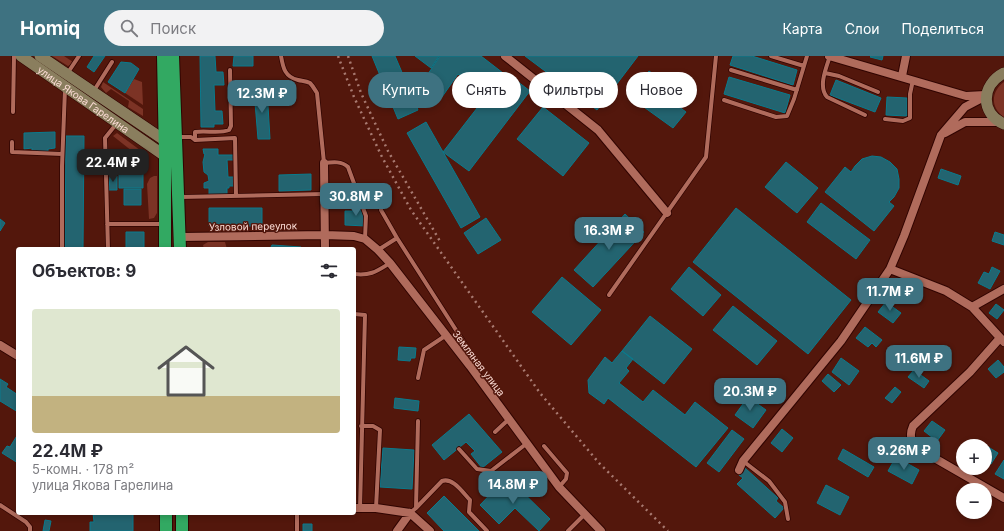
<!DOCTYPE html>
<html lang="ru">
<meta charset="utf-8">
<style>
body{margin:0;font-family:Inter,sans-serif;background:#f2f2f3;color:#2b2b33;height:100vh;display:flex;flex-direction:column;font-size:15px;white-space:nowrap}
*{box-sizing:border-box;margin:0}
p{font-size:13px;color:#7c7c81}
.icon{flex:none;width:22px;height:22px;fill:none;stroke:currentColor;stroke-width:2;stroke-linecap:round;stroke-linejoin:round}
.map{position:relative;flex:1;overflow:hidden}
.details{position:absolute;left:16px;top:191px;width:340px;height:268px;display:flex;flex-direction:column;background:#fff;border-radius:4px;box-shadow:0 2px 6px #0003}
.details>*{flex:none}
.guide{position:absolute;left:368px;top:16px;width:380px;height:36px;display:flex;gap:8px}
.fabs{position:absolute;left:956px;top:383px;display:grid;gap:8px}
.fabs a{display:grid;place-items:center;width:36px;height:36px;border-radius:50%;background:#fff;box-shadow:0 2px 6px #0003;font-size:20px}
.price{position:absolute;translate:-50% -34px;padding:0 9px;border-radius:8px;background:#3e7281;color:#fff;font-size:13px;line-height:26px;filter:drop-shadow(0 1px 2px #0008)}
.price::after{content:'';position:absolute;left:50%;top:24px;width:12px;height:9px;margin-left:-6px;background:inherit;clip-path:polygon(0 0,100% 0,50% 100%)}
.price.on{background:#222;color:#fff}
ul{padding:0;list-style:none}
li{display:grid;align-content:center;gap:8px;height:212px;padding:0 16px}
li+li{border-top:1px solid #e1e1e2}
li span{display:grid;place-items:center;height:124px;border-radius:4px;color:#555}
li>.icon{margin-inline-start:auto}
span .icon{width:72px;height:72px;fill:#fffc;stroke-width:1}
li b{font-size:17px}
h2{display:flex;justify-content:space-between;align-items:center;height:48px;padding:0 16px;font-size:17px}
.chip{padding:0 14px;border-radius:18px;background:#fff;box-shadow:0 2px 6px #0003;font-size:14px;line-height:36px}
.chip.on{background:#3e7281;color:#fff}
header{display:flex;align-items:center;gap:24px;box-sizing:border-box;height:56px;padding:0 20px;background:#3e7281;color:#fff}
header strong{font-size:19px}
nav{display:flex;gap:22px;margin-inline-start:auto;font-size:14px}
.search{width:280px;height:36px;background:#f2f2f3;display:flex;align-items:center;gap:10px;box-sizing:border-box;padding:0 14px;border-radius:22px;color:#7c7c81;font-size:15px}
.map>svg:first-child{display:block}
.green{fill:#7c3325}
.building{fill:#236470;stroke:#0a7b8d}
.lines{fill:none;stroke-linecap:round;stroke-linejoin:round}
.lane-casing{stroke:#300400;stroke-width:5.5}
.street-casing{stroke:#300400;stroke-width:10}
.secondary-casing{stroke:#300400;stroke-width:12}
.highway-casing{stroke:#300400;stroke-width:14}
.lane{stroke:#b06b5c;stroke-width:4}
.street{stroke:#b06b5c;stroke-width:8}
.secondary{stroke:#8a7e5e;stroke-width:11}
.highway{stroke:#32a962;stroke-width:12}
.rail{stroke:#a87a71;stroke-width:2.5;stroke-dasharray:2 4;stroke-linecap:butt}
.labels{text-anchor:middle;stroke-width:3;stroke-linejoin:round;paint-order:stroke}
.street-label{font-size:10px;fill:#fbdbd4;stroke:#53170c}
</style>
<header>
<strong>Homiq</strong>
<div class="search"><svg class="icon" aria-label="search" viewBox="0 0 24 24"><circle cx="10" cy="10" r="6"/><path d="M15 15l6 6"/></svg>Поиск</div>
<nav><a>Карта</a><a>Слои</a><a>Поделиться</a></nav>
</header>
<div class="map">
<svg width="1004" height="475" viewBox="0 0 1004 475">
<rect width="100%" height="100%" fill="#53170c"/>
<path class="green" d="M52,0H64L73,6L71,9L68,10Z
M134,23L142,26L143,49L125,37Z
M103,26L143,53V60L128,51L129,45L111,33L106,37L101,31Z
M1004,26V61C990,52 991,35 1004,26Z
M117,77L144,97L140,99H137L113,80Z
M154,120H157V157L154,162L149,163L147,128L150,122Z
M208,186H225L227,193H204L203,189Z"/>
<path class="building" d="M94,0H105L94,16L87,11Z
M200,0H215L216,16H223L224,29H214L215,55H222L223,68H214V71H201Z
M234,0H253V10H233Z
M372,0H395L418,54L398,63Z
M415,0H439L431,12Z
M440,0H481L503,17L486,39L458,18L442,41L422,27Z
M525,0H638L597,54Z
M733,0H752L797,14L793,29L730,9Z
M871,0H883L882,4L870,1Z
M121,6L131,7L139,13L125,37L108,26Z
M649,15L685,40L678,50L686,56L673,72L630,41Z
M505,16L530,35L469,115L443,96Z
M729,21L790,39L785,57L724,38Z
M836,24L881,42L875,56L830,39Z
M267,33L270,83H258L254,34Z
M887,41L907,42V60L886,59Z
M543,51L589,87L563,120L517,83Z
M426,66L480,161L461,172L407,77Z
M55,76V92L48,93V95L32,96V92L24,93V77Z
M66,80H84L83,193H65Z
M203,93H218V99H234V104H227L228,121H234V130H229V132H227V139H209V132H204V127L209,125L208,119L204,116L203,106L205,98H204Z
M872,100L881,101L890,106L897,113L899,123V132L894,141L889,146L894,150L874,175L825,136L845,111L851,116L855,110L862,103Z
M786,106L818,132L797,157L765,131Z
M119,108H129L128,113H143V132H119Z
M941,113L961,120L958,129L938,122Z
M311,118V134L279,135V119Z
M110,120H117V134H109Z
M124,133H141V149H124Z
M821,147L870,184L856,203L807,166Z
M354,149H362L361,156H367L366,170L345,169V155H353Z
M209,152H262V170H209Z
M736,152L851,244L808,298L693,206Z
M625,158L644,176L593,231L574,214Z
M486,162L501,184L478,198L464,177Z
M0,163L5,167L0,175Z
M126,176H144V193H126Z
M995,176L1004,179V189L992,185Z
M272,189L301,191V193H270Z
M689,211L721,239L703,260L671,233Z
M992,211L1000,215L990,233L978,227L984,216L989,218Z
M562,221L601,254L571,289L532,256Z
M886,246L901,257L893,267L878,256Z
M996,248L1004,254L997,263L989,257Z
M733,250L777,285L757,309L713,274Z
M650,260L692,293L664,328L622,295Z
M865,271L882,284L876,291L872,287L868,291L856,282Z
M399,291L416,292L415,302H411L410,305L398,304Z
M622,295L633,303L626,312L629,315L619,327L643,346L653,334L685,359L695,346L728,372L696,411L608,342L604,348L589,337L588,324L605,301L612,307Z
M841,302L859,315L849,329L832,316Z
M998,304L1004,311V316L996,322L988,313Z
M914,314L929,325L924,332L908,321Z
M828,318L841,329L834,336L822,325Z
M0,323L8,328L6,331L18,339V359L17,358L18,356L0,345Z
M895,331L901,336L892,347L885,342Z
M748,341L766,354L753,372L735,359Z
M395,342L419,345L418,355L394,352Z
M469,358L502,396L482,412L471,398L475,395L466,386L444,404L432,389Z
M932,365L945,374L937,385L924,375Z
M782,373L793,382L782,396L771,387Z
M732,374L744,383L719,416L707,407Z
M18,378V407L2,397L7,390L10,391Z
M980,386L998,397L991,408L985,405V390H977Z
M383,392L414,394L412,433L380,431Z
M843,393L874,411L868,421L838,403Z
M896,401L919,414L912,428L888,415Z
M1004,404V423L995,418Z
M745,412L778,442L776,445L784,452L775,462L737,428L743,422L739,419Z
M507,421L550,463L539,475L515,452L499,468L480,449Z
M826,429L849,441L840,459L817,447Z
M444,440L479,475H444L427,457Z
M93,457H133V475H90V466H94Z
M45,464L51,465L49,475H43Z
M303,468H312V475H303Z"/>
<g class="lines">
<g class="lane-casing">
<path id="lane" d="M281,0C283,12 285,21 298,24C302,25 306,25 310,27C313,30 315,34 317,37L324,107C333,106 342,105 348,111L366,160L365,183
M771,0L804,10
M830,0C826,12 818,31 827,41L865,59
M731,14L797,34
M825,17L839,20L878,36
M67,18L79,0
M93,36L112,6
M724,44L776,61L787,60L794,43L807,0
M13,56L14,0
M885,63L903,65L910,62V38L913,24
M178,81H191L195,84V76C206,74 219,78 229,74L231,70L230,14
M195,84L235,82L236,140
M12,86V96L62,98
M180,141L325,138
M107,168H163
M397,182L472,299L474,305L470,310
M62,193V110L65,33
M108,193L105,82L117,67
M378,194L397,182L381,154
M354,218C371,220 377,215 390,207
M609,239L706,101L716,0
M354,258L365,259L360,452
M418,322L424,294L445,280
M361,370H373L380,374L376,452
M495,376L508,364
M544,390L567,417L566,423L559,431
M459,393L477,413L491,415L526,388
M743,405L769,425L785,446L788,463
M0,449L26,466L30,471V475
M416,452L442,425C453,421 463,437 470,444L469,456L487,475
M410,457L416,452L418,365
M297,475V457
M568,475L585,458"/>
</g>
<g class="street-casing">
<path id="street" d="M505,0L598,74L667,157
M829,0L966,40L985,39
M902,20L906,0
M945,77L965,66H998
M324,107L325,193
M180,181L325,179L354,180L365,183L378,194L390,207L470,310L559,431L601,475
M890,213L946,235L972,251L1004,286
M972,251L1004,233
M1000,282L970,316L913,370C909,379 911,385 917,392L1004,442
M0,289L18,300
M739,414L743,405L841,285L890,213L904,180L941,79L965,51L986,40
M354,452H376L410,457L430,475
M397,475L410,457"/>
</g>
<g class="secondary-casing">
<g id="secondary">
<path id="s1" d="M21,0L165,100L173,101"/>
<path d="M40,0L170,88"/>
<path d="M1004,17C981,29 980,57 1004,68"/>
</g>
</g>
<g class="highway-casing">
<path id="highway" d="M163,0L165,100V193
M173,0L180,193
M166,475V457
M182,475V457"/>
</g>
<use href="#lane" class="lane"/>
<use href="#street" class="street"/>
<use href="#secondary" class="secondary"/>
<use href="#highway" class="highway"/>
<path class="rail" d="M338,0L354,41L381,99L411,154L540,337L599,407L668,475
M348,0L361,37L388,95L441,187"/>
</g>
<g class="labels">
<g class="street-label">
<text dy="4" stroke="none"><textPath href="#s1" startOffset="76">улица Якова Гарелина</textPath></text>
<text transform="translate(253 170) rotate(-1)" y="4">Узловой переулок</text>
<text transform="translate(479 307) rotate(53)" y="4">Земляная улица</text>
</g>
</g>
</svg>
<div class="fabs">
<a>+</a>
<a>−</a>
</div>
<b class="price" style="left:262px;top:58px">12.3M ₽</b>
<b class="price on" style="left:113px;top:127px">22.4M ₽</b>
<b class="price" style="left:356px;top:161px">30.8M ₽</b>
<b class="price" style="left:609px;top:195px">16.3M ₽</b>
<b class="price" style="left:890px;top:256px">11.7M ₽</b>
<b class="price" style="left:919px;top:323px">11.6M ₽</b>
<b class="price" style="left:750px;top:356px">20.3M ₽</b>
<b class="price" style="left:904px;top:415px">9.26M ₽</b>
<b class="price" style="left:513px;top:449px">14.8M ₽</b>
<div class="guide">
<a class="chip on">Купить</a>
<a class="chip">Снять</a>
<a class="chip">Фильтры</a>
<a class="chip">Новое</a>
</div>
<section class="details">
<h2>Объектов: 9<svg class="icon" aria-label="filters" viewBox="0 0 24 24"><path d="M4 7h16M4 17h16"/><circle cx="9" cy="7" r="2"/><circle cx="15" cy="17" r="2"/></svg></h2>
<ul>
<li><span style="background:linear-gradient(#dfe7d0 70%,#c2b280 0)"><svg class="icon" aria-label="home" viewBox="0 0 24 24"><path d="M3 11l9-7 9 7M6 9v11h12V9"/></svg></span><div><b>22.4M ₽</b><p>5-комн. · 178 m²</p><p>улица Якова Гарелина</p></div></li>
</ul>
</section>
</div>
